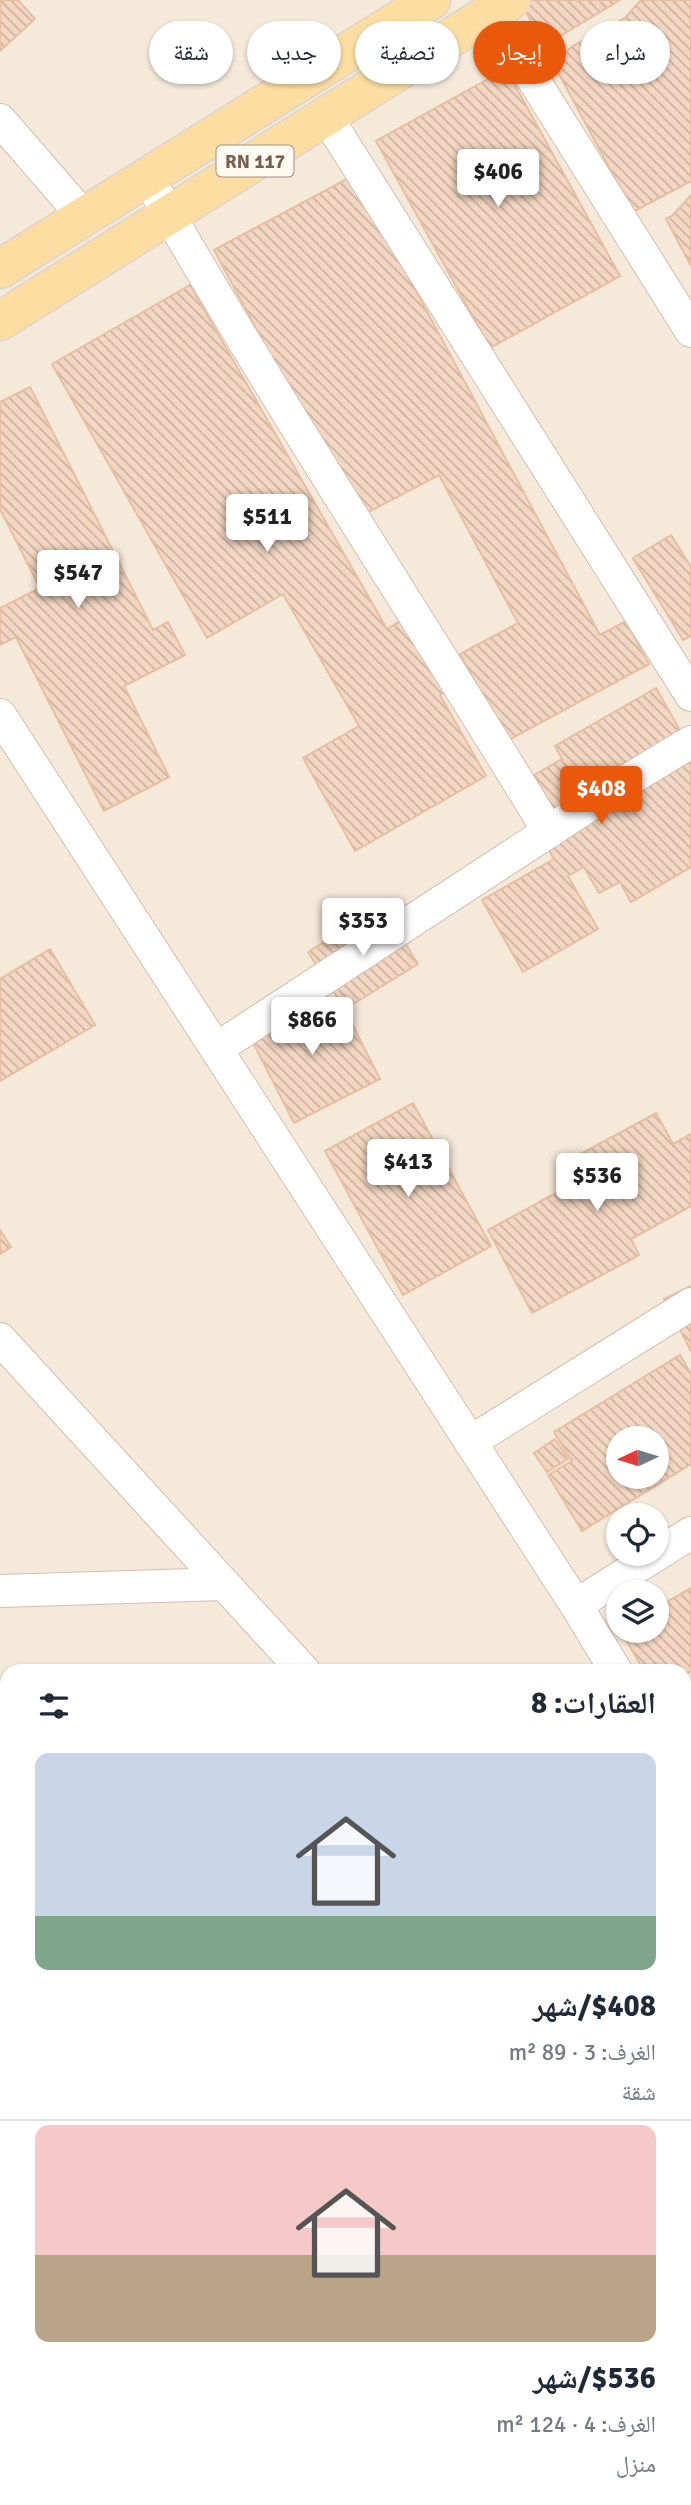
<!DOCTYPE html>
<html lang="ar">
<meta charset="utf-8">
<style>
body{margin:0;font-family:Signika,"Noto Naskh Arabic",sans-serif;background:#f2f2f3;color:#1f2937;direction:rtl;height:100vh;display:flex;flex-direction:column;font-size:26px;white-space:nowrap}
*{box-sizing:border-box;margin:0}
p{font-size:23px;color:#747a83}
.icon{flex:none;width:38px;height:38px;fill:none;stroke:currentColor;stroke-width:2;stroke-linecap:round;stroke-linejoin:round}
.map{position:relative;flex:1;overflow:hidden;direction:ltr}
.sheet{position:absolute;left:0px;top:1664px;width:691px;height:842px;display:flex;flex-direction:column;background:#fff;border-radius:21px 21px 0 0;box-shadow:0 2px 5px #0004;direction:rtl}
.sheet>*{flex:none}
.banner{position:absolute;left:21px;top:21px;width:649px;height:63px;direction:rtl;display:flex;gap:14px}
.needle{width:46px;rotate:266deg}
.controls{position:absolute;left:606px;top:1426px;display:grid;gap:14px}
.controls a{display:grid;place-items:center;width:63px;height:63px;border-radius:50%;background:#fff;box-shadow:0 2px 5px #0004;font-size:35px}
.price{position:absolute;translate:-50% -60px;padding:0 16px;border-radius:7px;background:#fff;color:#222;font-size:23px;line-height:46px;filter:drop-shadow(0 2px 4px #0008)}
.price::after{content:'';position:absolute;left:50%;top:42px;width:21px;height:16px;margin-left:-10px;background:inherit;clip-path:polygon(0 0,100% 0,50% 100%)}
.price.active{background:#ea580c;color:#fff}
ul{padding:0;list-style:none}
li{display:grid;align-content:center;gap:14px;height:371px;padding:0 35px}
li+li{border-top:2px solid #e0e1e3}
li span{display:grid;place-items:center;height:217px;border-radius:14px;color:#555}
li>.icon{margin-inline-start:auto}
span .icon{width:126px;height:126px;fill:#fffc;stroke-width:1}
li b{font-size:30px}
h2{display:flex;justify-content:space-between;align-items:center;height:84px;padding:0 35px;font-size:30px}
.pill{padding:0 24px;border-radius:32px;background:#fff;box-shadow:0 2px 5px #0004;font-size:24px;line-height:63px}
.pill.active{background:#ea580c;color:#fff}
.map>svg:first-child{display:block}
.residential{fill:#f5e9d9;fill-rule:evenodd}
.building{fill:url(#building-back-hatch);stroke:#e7bea1;stroke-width:2;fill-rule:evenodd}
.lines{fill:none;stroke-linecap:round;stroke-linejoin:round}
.minor-casing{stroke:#d1bfaf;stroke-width:34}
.primary-casing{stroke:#dcd5d0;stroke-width:41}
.minor{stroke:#fff;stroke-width:32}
.primary{stroke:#fcdea3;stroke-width:38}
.labels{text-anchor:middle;stroke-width:5;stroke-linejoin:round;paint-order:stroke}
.shield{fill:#fffaf2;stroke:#a28d7e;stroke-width:2}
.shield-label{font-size:19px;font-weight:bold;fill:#7a5e4c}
</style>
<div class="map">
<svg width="691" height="2505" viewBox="0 0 691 2505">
<defs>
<pattern id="building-back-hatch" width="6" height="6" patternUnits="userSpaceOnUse" patternTransform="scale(1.75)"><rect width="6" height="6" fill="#f4d7c2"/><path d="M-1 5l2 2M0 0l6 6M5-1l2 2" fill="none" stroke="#cbb2a0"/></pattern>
</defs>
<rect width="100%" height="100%" fill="#fdf7eb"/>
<path class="residential" d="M0,0H691V2505H0ZM618,1438H656V1477H618ZM618,1516H656V1554H618ZM618,1592H656V1631H618ZM7,1671H684V2499H7Z"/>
<path class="building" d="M0,0H18L35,19L0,51Z
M519,0H620L545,45Z
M641,0H691V181L633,212L554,65L571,47L625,18Z
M506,69L620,276L490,348L376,141Z
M354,175L600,635L626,621L649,664L507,741L460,654L518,623L439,475L357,518L214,250Z
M691,195V266L666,219L673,215Z
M190,285L387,629L419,610L461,683L440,695L486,776L355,851L303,758L359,726L283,594L207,638L52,364Z
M30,387L153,630L168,622L185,655L124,686L169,777L104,811L16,637L0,645V608L40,588L0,509V402Z
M671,535L691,567V636L683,640L633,558Z
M656,688L691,750V867L631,902L620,882L599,893L584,867L568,876L598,929L523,972L482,900L554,859L513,787L562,759L555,746Z
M382,906L418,964L345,1009L308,952Z
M50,949L95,1025L0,1081V979Z
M312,996L321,1014L342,1004L380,1079L294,1123L246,1029Z
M413,1103L491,1246L403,1295L325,1151Z
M656,1113L673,1144L691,1134V1206L631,1239L639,1255L532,1313L488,1230L585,1177L575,1157Z
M0,1230L11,1247L0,1254Z
M691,1286V1351L664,1299Z
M680,1355L691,1374V1464L582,1531L548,1475L572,1461L554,1432ZM618,1438H656V1477H618Z
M555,1439L568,1459L547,1472L534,1453Z
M691,1588V1671L684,1675V1671H644L621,1631H656V1608Z"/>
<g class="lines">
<g class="minor-casing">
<path id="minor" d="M491,12L691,331
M326,116L691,695
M0,120L84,217
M148,178C274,400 416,613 549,832
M0,715L576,1605L616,1671
M216,1049L620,785L691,742
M0,1339L224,1584
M470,1442L691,1304
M0,1591L224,1584L304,1671
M576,1605L691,1533
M684,1755L691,1751
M684,1783L691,1794
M0,1849H7
M684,2084L691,2092
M684,2346L691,2343
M674,2499L680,2505
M403,2505L413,2499"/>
</g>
<g class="primary-casing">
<path id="primary" d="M0,269L431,0
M0,321L511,0"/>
</g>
<use href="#minor" class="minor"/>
<use href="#primary" class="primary"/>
</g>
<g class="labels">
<rect class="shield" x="216.5" y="145.5" width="77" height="31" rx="5"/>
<g class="shield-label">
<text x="255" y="168">RN 117</text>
</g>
</g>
</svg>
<div class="controls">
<a><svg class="needle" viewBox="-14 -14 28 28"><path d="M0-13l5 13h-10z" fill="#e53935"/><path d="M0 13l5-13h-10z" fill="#747a83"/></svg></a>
<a><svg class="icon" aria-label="locate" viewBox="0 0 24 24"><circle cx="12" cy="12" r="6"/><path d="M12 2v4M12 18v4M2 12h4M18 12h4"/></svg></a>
<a><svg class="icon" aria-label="layers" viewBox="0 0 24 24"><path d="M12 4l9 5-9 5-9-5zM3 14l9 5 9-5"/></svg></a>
</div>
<b class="price" style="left:498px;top:209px">$406</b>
<b class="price" style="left:267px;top:554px">$511</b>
<b class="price" style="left:78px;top:610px">$547</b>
<b class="price active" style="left:601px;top:826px">$408</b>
<b class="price" style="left:363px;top:958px">$353</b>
<b class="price" style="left:312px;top:1057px">$866</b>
<b class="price" style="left:408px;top:1199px">$413</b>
<b class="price" style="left:597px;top:1213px">$536</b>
<div class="banner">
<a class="pill">شراء</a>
<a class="pill active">إيجار</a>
<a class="pill">تصفية</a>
<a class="pill">جديد</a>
<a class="pill">شقة</a>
</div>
<section class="sheet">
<h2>العقارات: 8<svg class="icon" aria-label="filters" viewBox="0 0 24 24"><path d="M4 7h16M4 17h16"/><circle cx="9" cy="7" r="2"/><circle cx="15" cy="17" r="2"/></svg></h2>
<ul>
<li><span style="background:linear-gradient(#c9d6e8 75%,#7fa58c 0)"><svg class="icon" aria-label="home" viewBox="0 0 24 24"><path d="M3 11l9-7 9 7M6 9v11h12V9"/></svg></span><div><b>$408/شهر</b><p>الغرف: 3 · 89 m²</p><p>شقة</p></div></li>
<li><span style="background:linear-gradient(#f6c9c9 60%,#b9a48a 0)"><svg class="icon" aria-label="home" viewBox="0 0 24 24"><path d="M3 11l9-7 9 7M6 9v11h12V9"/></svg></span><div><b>$536/شهر</b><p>الغرف: 4 · 124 m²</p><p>منزل</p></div></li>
</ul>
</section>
</div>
